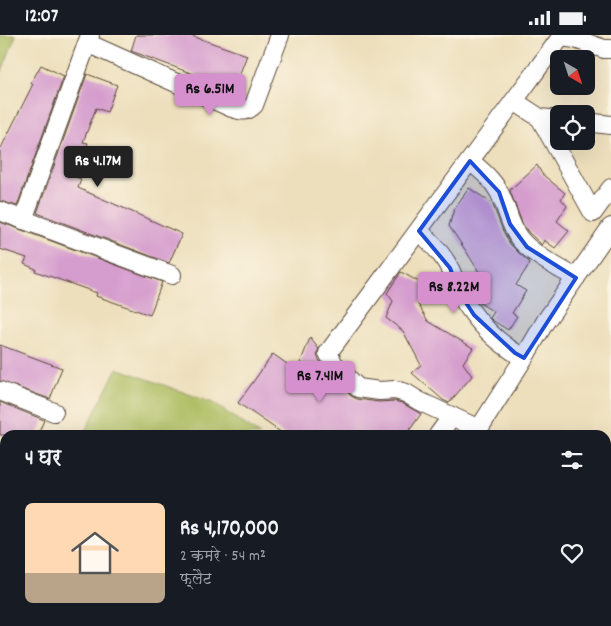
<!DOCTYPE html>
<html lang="hi">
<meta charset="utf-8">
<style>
body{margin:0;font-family:Dekko,"Playpen Sans Deva",sans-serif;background:#242831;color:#f1f3f6;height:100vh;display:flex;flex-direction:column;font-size:19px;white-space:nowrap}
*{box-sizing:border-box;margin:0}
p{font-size:16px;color:#9ea1a6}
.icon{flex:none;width:28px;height:28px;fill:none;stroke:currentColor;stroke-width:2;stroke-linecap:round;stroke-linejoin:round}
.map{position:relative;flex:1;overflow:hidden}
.panel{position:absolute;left:0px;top:395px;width:611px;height:196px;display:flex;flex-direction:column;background:#171b24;border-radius:15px 15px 0 0;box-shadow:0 5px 20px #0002}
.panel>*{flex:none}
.needle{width:32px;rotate:141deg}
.controls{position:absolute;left:550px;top:15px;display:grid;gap:10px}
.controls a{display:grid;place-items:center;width:45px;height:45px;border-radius:8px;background:#171b24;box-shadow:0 5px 20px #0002;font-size:25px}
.price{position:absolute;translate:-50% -42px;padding:0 11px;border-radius:5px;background:#d690ce;color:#111;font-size:16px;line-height:32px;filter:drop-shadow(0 1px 2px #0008)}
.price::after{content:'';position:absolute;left:50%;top:30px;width:15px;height:11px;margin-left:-8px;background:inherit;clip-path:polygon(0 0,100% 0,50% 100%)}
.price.current{background:#222;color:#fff}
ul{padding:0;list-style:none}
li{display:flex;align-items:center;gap:15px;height:125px;padding:0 25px}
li+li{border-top:1px solid #363941}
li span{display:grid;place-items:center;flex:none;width:140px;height:100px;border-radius:8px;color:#555}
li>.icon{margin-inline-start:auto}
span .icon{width:60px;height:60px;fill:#fffc;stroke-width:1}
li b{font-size:21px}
h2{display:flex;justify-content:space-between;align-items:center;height:60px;padding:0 25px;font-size:21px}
.status{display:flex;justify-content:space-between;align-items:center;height:35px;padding:0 25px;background:#171b24;direction:ltr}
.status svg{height:14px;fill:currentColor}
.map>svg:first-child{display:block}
.green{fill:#abbc5f;stroke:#73733e}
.building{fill:#d59dce}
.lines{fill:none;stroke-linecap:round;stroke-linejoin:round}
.minor-casing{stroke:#564536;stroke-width:20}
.minor{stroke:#fff;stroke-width:18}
.marked{fill:#1d4ed8;fill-opacity:0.2;stroke:#1d4ed8;stroke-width:4;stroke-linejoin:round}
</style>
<div class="status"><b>12:07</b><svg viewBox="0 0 49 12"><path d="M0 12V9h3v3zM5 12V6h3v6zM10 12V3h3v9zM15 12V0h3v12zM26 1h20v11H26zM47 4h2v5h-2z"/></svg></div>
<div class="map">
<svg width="611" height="591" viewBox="0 0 611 591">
<rect width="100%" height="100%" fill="#fcf5e5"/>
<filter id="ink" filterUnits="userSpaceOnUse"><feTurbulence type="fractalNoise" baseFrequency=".02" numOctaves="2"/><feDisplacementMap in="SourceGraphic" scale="10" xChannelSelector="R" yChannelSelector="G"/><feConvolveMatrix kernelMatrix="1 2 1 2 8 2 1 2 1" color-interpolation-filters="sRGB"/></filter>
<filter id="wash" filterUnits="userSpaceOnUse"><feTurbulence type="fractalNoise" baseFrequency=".0096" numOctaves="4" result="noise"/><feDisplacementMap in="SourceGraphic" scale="20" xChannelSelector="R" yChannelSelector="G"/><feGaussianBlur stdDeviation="1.12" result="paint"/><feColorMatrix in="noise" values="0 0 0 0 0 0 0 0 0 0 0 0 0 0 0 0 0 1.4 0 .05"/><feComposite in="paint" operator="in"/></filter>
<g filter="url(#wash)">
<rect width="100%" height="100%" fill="#eddfbc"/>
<path class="green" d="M0,0H16L0,41Z
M117,333L213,368L260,400H83Z
M5,557V586H373L370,591H0V567Z"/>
<g id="blocks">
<path class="building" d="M136,0H189L247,20L234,54L131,16Z
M41,30L64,41L17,171L0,166V115L33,49L31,48Z
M87,39L117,50L107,77L96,73L83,107L88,108L75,142L81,144L78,153L182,199L169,228L37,178Z
M537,130L542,139L565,158L561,164L567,171L557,186L569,196L555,213L544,205L542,210L528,197L522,188L510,156L511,154Z
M469,153L492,168L503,196L510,209L517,216L530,228L516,250L526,256L512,278L517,281L508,295L492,285L490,283L494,277L478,267L473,260L474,257L469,253L479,237L466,216L449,191L454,174Z
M0,187L162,247L150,280L96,261L97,258L35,236L36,234L24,229L27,223L0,214Z
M401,237L432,254L418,269L428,286L473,313L463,328L472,341L449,368L443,365L412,338L421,330L403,296L386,283L393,266L387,258Z
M310,303L319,314L317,318L318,323L325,334L351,361L357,364L379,367L394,366L402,368L421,379L406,400H285L238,368L273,319L297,336Z
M0,310L62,333L50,364L0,346Z
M0,367L44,385L38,400H0Z"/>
</g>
</g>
<g filter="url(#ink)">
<use href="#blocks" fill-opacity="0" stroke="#564536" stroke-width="1"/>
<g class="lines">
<g class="minor-casing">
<path id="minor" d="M87,8L232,73C242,76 246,78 254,70L280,0
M514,66L540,83L593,178L611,153
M540,83L559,85
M586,87L611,90
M470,126C481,135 492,144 499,157C507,172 509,189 519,203C530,218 559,233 576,243
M0,176L172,240
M23,185L90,0
M419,196C431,207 443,219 450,234C454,242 455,251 460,259C476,287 497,308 524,323
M0,356L54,377
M479,394L419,366L406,358L395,355L380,356L358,353L334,329L328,318L561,2L575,4L604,14H611
M438,400L452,381
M475,400L524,323L545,287L611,192
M359,591L362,586"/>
</g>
<use href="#minor" class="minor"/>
</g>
</g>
<path class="marked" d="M470,126L499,157L510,189L527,212L576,243L524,323L515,318L474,280L459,257L450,233L419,196Z"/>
</svg>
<div class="controls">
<a><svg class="needle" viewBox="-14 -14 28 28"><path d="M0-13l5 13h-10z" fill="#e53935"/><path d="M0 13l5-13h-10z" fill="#9ea1a6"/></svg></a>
<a><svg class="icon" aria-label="locate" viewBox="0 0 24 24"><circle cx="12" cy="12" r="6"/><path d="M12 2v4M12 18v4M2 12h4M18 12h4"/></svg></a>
</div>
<b class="price" style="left:210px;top:81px">Rs 6.51M</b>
<b class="price current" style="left:98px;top:153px">Rs 4.17M</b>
<b class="price" style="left:454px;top:279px">Rs 8.22M</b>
<b class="price" style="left:320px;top:368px">Rs 7.41M</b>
<section class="panel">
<h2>4 घर<svg class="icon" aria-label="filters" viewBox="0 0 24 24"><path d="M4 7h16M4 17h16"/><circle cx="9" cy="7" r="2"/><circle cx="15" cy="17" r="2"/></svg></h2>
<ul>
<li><span style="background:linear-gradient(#ffd9b3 70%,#b9a48a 0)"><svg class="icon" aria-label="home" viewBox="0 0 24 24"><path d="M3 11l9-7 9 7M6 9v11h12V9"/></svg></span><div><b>Rs 4,170,000</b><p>2 कमरे · 54 m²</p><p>फ़्लैट</p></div><svg class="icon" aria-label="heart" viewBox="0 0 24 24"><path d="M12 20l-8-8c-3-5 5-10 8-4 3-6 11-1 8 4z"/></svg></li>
</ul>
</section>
</div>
